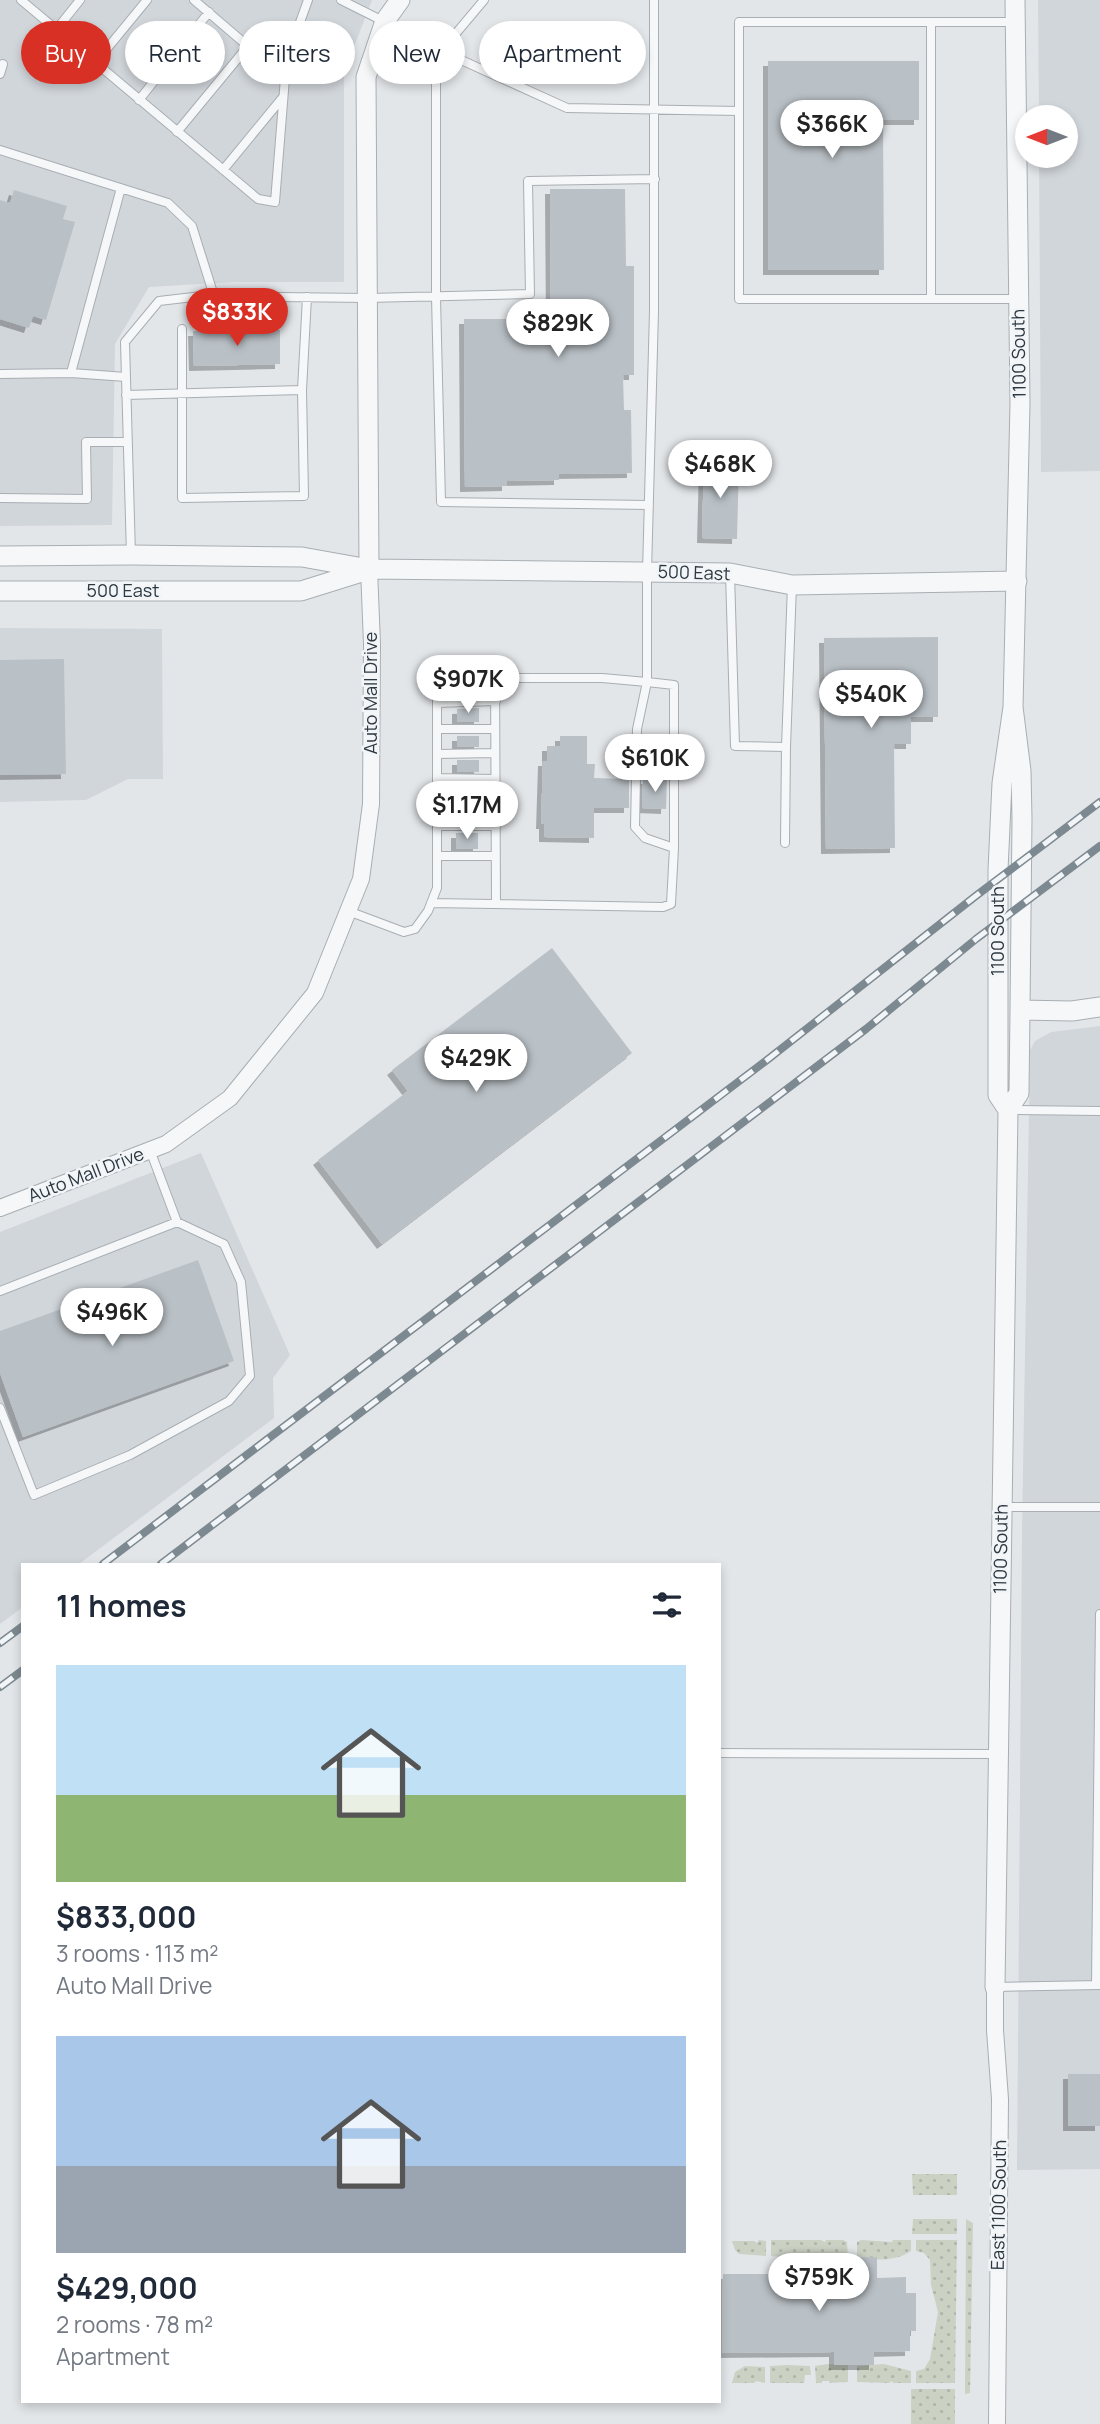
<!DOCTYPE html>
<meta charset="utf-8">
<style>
body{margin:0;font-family:Manrope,sans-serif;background:#f6f6f7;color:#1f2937;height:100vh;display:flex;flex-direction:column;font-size:26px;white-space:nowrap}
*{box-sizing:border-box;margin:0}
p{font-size:23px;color:#747a83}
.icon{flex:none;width:38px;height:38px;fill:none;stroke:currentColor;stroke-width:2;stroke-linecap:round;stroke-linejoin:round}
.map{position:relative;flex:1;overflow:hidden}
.side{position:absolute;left:21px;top:1563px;width:700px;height:840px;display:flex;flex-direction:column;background:#fff;border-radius:0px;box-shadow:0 4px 10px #0003}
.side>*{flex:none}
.banner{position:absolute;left:21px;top:21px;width:700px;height:63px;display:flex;gap:14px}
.needle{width:46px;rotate:270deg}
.controls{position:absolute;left:1015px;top:105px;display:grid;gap:14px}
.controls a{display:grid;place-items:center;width:63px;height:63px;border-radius:50%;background:#fff;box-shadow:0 4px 10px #0003;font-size:35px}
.price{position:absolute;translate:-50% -60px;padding:0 16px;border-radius:24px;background:#fff;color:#222;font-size:23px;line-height:46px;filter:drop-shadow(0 2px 4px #0008)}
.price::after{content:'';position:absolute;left:50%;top:42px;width:21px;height:16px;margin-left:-10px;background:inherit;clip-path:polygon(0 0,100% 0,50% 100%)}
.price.current{background:#d93025;color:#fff}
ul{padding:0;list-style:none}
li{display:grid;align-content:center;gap:14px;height:371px;padding:0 35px}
li span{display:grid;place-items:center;height:217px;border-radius:0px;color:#555}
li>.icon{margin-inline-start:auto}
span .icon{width:126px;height:126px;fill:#fffc;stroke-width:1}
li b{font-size:30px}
h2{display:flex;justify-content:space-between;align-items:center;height:84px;padding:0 35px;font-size:30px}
.pill{padding:0 24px;border-radius:32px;background:#fff;box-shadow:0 4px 10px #0003;font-size:24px;line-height:63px}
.pill.current{background:#d93025;color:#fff}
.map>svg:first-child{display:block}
.built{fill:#d1d6db}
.grass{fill:url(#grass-dots)}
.building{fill:#bac1c6;filter:url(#shadow)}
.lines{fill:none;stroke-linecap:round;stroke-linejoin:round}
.service-casing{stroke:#a8aeb3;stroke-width:10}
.minor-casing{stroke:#a8aeb3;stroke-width:18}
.tertiary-casing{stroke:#a8aeb3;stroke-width:21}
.service{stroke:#f5f7f8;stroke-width:8}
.minor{stroke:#f5f7f8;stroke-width:16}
.tertiary{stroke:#f5f7f8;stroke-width:19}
.rail-casing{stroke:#7d8991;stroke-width:8}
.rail{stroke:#f2f5f7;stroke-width:5;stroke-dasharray:16;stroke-linecap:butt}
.labels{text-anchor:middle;stroke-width:5;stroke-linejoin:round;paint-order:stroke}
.street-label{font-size:18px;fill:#2c3740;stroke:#f2f5f7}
</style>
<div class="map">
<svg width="1100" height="2424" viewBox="0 0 1100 2424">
<defs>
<pattern id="grass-dots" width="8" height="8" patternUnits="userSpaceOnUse" patternTransform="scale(1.75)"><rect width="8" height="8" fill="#cbd2c4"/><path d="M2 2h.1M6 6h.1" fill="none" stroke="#aeb5a9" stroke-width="1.8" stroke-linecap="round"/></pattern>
<filter id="shadow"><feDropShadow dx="-5" dy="5" stdDeviation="0" flood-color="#0004"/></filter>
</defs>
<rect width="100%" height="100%" fill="#e3e6e9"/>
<path class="built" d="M0,0H372L344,73V282H234L149,287L115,344L112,525L0,526Z
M1038,0H1100V471L1041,472L1039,156H1066V117H1039Z
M0,628L162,629L163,779H128L86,800L0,802Z
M1100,1026V2169L1017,2170L1022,1532L1030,1050L1035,1041L1051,1032Z
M201,1153L290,1355L273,1378L274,1418L79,1564H23V1607L0,1624V1232Z"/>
<path class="grass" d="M912,2174H957V2195H913Z
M913,2219H957V2234H912Z
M966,2219L973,2223L970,2393L965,2394Z
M759,2240L766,2241V2256L739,2254L735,2250L732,2241H754L757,2243Z
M771,2240H821L825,2242L826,2240H843L847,2242L848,2258H827L816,2253L795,2258L771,2256Z
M861,2240L892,2242L893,2240H911V2251C894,2262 877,2260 857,2258V2242Z
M916,2240H957L955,2383H916V2371L924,2369L930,2359L938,2312L931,2285L930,2260L924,2253L916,2251Z
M828,2364L848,2365V2382L830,2383L829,2381H822V2383H816L815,2366Z
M884,2364L911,2371V2383H893L892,2381L889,2383L857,2382V2366Z
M788,2365L810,2366L811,2375H805L804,2383H770V2366Z
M745,2366L765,2367V2383L756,2381L754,2383H732L735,2372Z
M911,2389H955V2424H911Z"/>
<path class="building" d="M768,61H919V120H883L884,270H768Z
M550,189H625L626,266H634V375H623L624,410H631L632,473L559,474V480L507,481V486L465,487L464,319H506L507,325L551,324Z
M14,190L67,206L63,219L75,222L46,320L33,316L29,328L0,319V200L10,203Z
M280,330V364L194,366L193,331Z
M704,461L739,462L737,539L702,538Z
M938,637V717H911V744H894L895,848L826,849L824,638Z
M64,659L66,774L0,775V660Z
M457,687H479V695L457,696Z
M479,708V722H457V709Z
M457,736H479V747H457Z
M560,736H587V764H595L594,778L629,779V808H594V838L544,837V824H541L543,761H547V746H560Z
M457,760H479V772H457Z
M643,779H667L666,809L642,808Z
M457,785H479L478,795H457Z
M457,809H478V819H457Z
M456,833H478V849H456Z
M552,948L632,1053L382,1244L318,1160L408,1091L392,1070Z
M198,1260L234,1361L23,1437L0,1373V1331Z
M1068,2074H1100V2126H1068Z
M877,2257V2278L906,2277V2293H916V2331H910V2351L874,2352V2365H834V2352L722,2353L723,2274H831V2258Z"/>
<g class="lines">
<g class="service-casing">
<path id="service" d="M21,0L258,199L275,202L285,78L194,0
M341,0L459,59L567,108L739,111
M484,0L442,50L436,71V297L441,502L649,505
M931,22V299
M1015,22H739V299H1019
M56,30L80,0
M96,62L147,0
M0,74L3,64
M285,78L294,39L308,0
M139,100L209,12
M177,132L248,46
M0,150L168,203L192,226L214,296
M223,170L283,97
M182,329V498L304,496L302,390L307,297
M71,373L121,188
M0,374L71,373L126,377
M126,395L302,390
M0,498L87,499L86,442H127
M131,555L125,342L159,301L202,296L368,298L530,294L528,181L655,179
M730,573L735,746L786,747
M495,664L496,904
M437,703L496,701
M437,729H495
M437,754L495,753
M437,778L495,779
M437,802H495
M437,826H496
M785,843L786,747L792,585
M437,856H495
M431,903L663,907L671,904L674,848V685L647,682L637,729L635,827L645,838L674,848
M348,911L404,932L415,929L428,911L437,888V676L441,665L453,662L495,664L514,678H602L647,682V572L654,311V0
M1011,1110L1100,1111
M0,1291L177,1222
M0,1408L34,1495L130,1455L229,1401L250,1376L241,1282L224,1244L177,1222L150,1150
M1001,1507H1100
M719,1753L998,1754
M1096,1985L1100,1614
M995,1987L1100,1985"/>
</g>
<g class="minor-casing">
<path id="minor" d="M0,1208L166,1144L230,1098L315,993L361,879L371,804L372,644L369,569
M995,1987V2030L1000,2099L997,2424"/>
</g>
<g class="tertiary-casing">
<path id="tertiary" d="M0,556L131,555L302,557L369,569L730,573L792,585L1017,581
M369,569L366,77L385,21L400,0
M0,591H301L365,571
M1020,1010L1072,1011L1100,1007
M1008,1110L998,1095V870L1002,783L1013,707L1020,403L1015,0
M995,1987L1008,1110L1019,1093L1020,1010L1022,819L1021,771L1013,707"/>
</g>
<use href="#service" class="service"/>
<use href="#minor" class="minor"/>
<use href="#tertiary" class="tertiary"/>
<g class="rail-casing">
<path id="rail" d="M103,1564L767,1060L977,895L1100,802
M161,1564L866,1029L976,939L1100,846
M0,1643L23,1626
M0,1687L23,1670"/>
</g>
<use href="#rail" class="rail"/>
</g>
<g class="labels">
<g class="street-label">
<text transform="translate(1019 354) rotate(-91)" y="6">1100 South</text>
<text transform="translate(694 573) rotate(2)" y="6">500 East</text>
<text x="123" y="597">500 East</text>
<text transform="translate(371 693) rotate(-90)" y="6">Auto Mall Drive</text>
<text transform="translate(998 931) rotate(-90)" y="6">1100 South</text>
<text transform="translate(86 1175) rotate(-21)" y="6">Auto Mall Drive</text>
<text transform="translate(1001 1549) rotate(-89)" y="6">1100 South</text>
<text transform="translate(999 2205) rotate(-89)" y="6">East 1100 South</text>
</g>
</g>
</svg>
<div class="controls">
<a><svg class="needle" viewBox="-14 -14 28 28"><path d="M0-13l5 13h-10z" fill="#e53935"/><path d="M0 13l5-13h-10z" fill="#747a83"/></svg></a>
</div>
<b class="price" style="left:832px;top:160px">$366K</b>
<b class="price current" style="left:237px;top:348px">$833K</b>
<b class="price" style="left:558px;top:359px">$829K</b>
<b class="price" style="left:720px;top:500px">$468K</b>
<b class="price" style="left:468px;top:715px">$907K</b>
<b class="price" style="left:871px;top:730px">$540K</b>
<b class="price" style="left:655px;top:794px">$610K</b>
<b class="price" style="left:467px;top:841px">$1.17M</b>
<b class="price" style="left:476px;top:1094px">$429K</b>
<b class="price" style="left:112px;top:1348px">$496K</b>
<b class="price" style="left:819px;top:2313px">$759K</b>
<div class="banner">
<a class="pill current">Buy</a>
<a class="pill">Rent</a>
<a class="pill">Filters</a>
<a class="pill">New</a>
<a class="pill">Apartment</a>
</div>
<section class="side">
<h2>11 homes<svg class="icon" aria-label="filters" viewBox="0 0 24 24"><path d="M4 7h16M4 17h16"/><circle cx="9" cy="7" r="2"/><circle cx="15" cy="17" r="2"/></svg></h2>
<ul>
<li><span style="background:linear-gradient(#bfe0f5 60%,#8fb573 0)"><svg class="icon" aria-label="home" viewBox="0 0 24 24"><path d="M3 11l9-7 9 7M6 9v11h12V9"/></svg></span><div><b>$833,000</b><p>3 rooms · 113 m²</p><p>Auto Mall Drive</p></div></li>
<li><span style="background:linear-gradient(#a9c7e8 60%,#9aa5b1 0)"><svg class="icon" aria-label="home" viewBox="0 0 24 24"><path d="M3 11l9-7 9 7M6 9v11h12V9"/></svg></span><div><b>$429,000</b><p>2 rooms · 78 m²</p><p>Apartment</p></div></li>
</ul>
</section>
</div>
